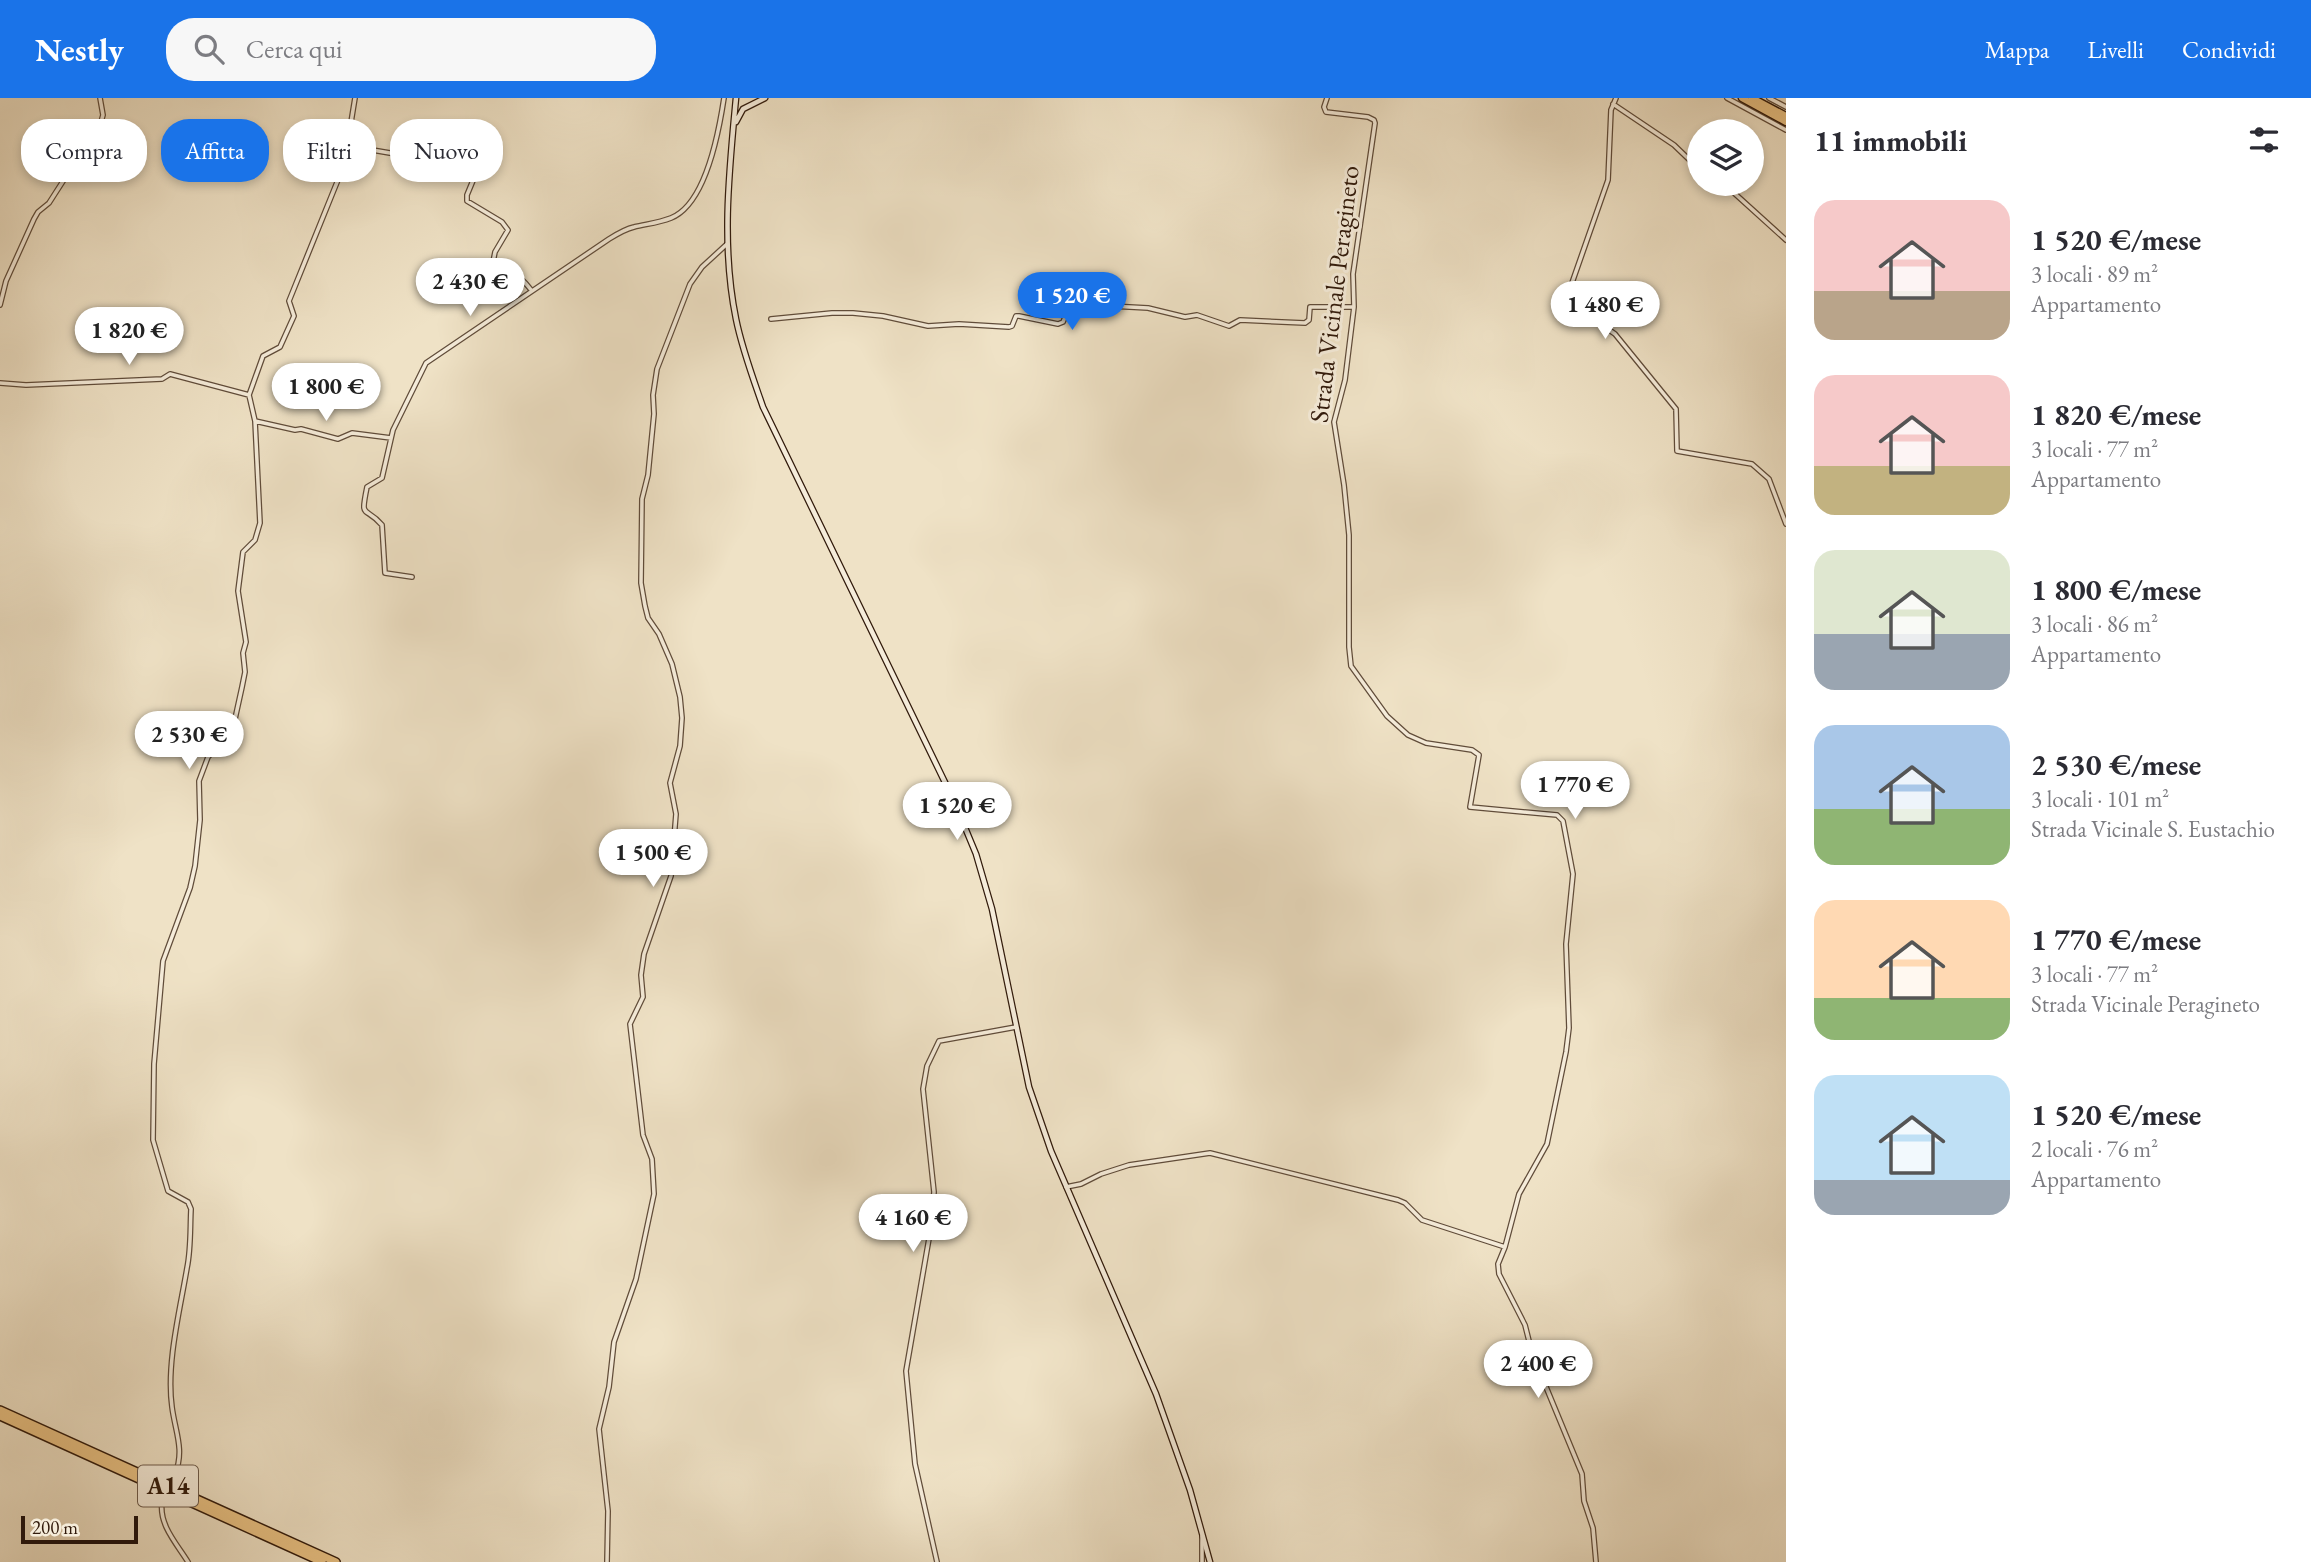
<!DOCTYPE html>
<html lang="it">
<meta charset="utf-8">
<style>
body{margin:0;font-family:"EB Garamond",serif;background:#f7f7f7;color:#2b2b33;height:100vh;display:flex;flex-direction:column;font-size:26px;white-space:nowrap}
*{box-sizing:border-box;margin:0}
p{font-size:23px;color:#7c7c81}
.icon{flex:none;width:38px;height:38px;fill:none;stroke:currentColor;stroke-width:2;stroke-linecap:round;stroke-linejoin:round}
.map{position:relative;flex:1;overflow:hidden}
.details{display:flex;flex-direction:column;background:#fff;width:525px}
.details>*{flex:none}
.top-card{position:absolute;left:21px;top:21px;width:665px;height:63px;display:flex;gap:14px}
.controls{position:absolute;left:1687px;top:21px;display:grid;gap:14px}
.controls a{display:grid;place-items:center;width:77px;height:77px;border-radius:50%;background:#fff;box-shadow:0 4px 10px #0003;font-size:35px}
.scale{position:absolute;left:21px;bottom:18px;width:117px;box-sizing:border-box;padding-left:7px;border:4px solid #311a0b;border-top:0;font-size:19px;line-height:24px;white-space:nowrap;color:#311a0b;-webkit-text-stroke:5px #f5ecda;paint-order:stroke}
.price{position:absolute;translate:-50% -60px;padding:0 16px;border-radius:24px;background:#fff;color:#222;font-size:23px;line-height:46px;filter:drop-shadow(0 2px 4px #0008)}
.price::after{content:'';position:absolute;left:50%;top:42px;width:21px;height:16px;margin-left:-10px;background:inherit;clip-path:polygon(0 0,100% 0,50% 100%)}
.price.active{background:#1a73e8;color:#fff}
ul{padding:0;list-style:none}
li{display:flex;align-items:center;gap:21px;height:175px;padding:0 28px}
li span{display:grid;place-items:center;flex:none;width:196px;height:140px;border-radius:21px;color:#555}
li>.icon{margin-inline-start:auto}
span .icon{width:84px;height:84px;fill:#fffc;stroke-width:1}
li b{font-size:30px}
h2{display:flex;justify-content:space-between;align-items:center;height:84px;padding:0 28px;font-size:30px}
.pill{padding:0 24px;border-radius:28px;background:#fff;box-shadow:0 4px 10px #0003;font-size:24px;line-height:63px}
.pill.active{background:#1a73e8;color:#fff}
header{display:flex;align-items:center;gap:42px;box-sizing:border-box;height:98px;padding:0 35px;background:#1a73e8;color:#fff}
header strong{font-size:33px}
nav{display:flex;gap:38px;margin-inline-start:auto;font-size:24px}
.search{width:490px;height:63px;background:#f7f7f7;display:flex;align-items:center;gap:18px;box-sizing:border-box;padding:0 24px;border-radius:28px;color:#7c7c81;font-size:26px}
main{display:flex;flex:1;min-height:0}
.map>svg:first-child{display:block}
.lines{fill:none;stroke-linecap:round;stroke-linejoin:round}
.minor-casing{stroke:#604c3a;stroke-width:6}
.secondary-casing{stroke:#311a0b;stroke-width:7}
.trunk-casing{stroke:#311a0b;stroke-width:9}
.motorway-casing{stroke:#311a0b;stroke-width:10}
.minor{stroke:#f5ecda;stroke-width:3.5}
.secondary{stroke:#f5ecda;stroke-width:4.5}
.trunk{stroke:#e8c183;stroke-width:6}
.motorway{stroke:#e8c183;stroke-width:7}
.minor-bridge-casing{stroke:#604c3a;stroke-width:6;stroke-linecap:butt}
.minor-bridge{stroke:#f5ecda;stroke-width:3.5}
.labels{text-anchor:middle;stroke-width:6;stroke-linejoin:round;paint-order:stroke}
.shield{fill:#f5ecda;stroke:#6c5949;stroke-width:2}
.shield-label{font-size:24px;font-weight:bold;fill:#311a0b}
.street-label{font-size:26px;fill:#311a0b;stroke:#f5ecda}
</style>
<header>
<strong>Nestly</strong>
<div class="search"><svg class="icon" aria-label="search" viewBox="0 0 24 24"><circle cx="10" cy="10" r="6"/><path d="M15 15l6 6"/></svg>Cerca qui</div>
<nav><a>Mappa</a><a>Livelli</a><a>Condividi</a></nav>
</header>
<main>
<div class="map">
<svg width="1786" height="1464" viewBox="0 0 1786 1464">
<rect width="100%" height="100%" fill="#efe2c6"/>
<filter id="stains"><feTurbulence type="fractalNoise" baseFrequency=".00286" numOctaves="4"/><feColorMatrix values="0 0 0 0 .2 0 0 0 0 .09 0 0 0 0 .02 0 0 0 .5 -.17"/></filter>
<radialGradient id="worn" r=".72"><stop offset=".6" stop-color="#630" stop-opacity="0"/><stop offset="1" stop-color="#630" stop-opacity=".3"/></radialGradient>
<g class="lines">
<g class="minor-casing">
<path id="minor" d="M1616,0L1611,12L1608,82L1566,202L1615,236L1676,311L1677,353L1752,366L1769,381L1786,426
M1727,0L1786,32
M1769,0L1786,9
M1613,6L1674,47L1699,71
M349,48L419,60L451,73L461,70L472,75L474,80L467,97V103L502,124L508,132L495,154L493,164C509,168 522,180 532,193
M1718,86L1733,94L1786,142
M0,207L6,183L34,121L38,114L49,105L101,24L103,17L100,0
M771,221L832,215H853L883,218L928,228L959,226L1009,229L1012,228L1016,218H1019L1058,226L1063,224L1072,203L1078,201L1111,208L1148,210L1185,219L1197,217L1229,228L1240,222L1305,225L1309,222L1310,209H1354
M0,285L26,287L162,281L170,276L249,297
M255,323L295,332L301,331L338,341L352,335L391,340
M412,479L385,475L382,427C365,407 360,423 367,389L382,380L393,332L426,265L609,141C617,136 625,131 634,129C646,126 658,125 671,120C706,106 719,33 724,0
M1066,1089L1081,1086L1101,1076L1129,1067L1210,1055L1398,1102L1405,1105L1422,1122L1505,1149L1519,1096L1547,1046L1566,954L1569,930L1566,846L1573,776L1563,723L1557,717L1470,709L1479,657L1472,652L1426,645L1408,637L1387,618L1351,568L1349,549V437L1344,387L1334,324L1345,282L1354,209L1353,176L1375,25L1374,22L1368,19L1326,14L1324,9L1327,0
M1505,1149L1498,1166L1499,1176L1525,1227L1532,1255L1582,1376L1584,1403L1593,1430L1596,1464
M175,1376C185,1352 175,1333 172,1309C166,1266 180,1212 187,1170C191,1151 190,1131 191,1111L188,1104L168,1093L153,1042L154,966L163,863L190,790L195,768L200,722L199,683L208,659L233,630L242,589L245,574L243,555L246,544L238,493L243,454L255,442L260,425L255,323L249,297L263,258L280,249L294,218L289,203L344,67L355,0
M162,1405C159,1427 177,1446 188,1464
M607,1464L608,1413L599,1331L609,1289L614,1244L636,1181L654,1096L652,1061L643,1037L630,926L643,899L641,877L644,856L671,778L676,716L670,685L680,648L682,620L680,599L672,566L659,536L648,520L645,508L641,485L642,401L648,377L654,316L653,297L657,271L690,186L702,169L727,146
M937,1464L915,1366L906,1273L931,1129L934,1094L923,991L927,968L939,943L1016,929
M1202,1464V1438"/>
</g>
<g class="secondary-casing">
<path id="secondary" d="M736,0C729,74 721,148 736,221C742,251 753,280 763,309L954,703L976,756L992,811L1029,989L1051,1053L1156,1296L1190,1392L1210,1464
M736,24L743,11L765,0"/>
</g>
<g class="trunk-casing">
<path id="trunk" d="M1742,0L1786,24
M1752,0L1786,18"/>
</g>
<g class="motorway-casing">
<path id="motorway" d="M0,1312L336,1464
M0,1318L322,1464"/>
</g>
<use href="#minor" class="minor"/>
<use href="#secondary" class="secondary"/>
<use href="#trunk" class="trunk"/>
<use href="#motorway" class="motorway"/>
<g class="minor-bridge-casing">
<path id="minor-bridge" d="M162,1405L175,1376"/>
</g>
<use href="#minor-bridge" class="minor-bridge"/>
</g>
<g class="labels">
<rect class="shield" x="138" y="1367.5" width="60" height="41" rx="5"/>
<g class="shield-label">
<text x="168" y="1396">A14</text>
</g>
<g class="street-label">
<text transform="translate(1334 196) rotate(-83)" y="9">Strada Vicinale Peragineto</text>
</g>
</g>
<rect width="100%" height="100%" filter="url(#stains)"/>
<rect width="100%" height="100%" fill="url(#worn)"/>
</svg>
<div class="controls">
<a><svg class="icon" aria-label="layers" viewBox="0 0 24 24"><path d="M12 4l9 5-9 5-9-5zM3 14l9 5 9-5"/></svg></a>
</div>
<div class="scale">200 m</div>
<b class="price" style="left:470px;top:220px">2 430 €</b>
<b class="price active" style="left:1072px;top:234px">1 520 €</b>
<b class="price" style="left:1605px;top:243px">1 480 €</b>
<b class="price" style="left:129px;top:269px">1 820 €</b>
<b class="price" style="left:326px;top:325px">1 800 €</b>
<b class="price" style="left:189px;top:673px">2 530 €</b>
<b class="price" style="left:1575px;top:723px">1 770 €</b>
<b class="price" style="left:957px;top:744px">1 520 €</b>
<b class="price" style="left:653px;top:791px">1 500 €</b>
<b class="price" style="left:913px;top:1156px">4 160 €</b>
<b class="price" style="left:1538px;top:1302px">2 400 €</b>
<div class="top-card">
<a class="pill">Compra</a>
<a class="pill active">Affitta</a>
<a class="pill">Filtri</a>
<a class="pill">Nuovo</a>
</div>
</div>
<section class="details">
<h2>11 immobili<svg class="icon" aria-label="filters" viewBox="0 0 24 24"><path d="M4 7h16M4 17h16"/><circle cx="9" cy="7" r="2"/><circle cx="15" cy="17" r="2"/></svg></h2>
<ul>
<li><span style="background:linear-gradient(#f6c9c9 65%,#b9a48a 0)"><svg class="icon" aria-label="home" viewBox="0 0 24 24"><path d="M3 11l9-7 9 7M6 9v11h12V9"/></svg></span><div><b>1 520 €/mese</b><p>3 locali · 89 m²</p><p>Appartamento</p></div></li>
<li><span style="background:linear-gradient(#f6c9c9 65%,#c2b280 0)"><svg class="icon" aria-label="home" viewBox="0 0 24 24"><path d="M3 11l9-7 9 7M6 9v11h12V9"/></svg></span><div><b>1 820 €/mese</b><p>3 locali · 77 m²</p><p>Appartamento</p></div></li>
<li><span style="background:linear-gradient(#dfe7d0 60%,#9aa5b1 0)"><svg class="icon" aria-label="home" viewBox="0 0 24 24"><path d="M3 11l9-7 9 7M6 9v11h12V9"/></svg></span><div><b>1 800 €/mese</b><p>3 locali · 86 m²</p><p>Appartamento</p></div></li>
<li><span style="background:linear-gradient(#a9c7e8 60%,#8fb573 0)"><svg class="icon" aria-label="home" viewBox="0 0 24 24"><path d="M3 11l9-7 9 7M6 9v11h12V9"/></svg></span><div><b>2 530 €/mese</b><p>3 locali · 101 m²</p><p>Strada Vicinale S. Eustachio</p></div></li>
<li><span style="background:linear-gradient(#ffd9b3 70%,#8fb573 0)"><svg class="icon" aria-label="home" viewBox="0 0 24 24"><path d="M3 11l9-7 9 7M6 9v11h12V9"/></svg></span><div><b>1 770 €/mese</b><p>3 locali · 77 m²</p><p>Strada Vicinale Peragineto</p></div></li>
<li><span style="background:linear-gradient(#bfe0f5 75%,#9aa5b1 0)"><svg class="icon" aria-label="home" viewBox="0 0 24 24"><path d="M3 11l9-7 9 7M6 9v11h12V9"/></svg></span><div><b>1 520 €/mese</b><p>2 locali · 76 m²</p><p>Appartamento</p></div></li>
</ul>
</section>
</main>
